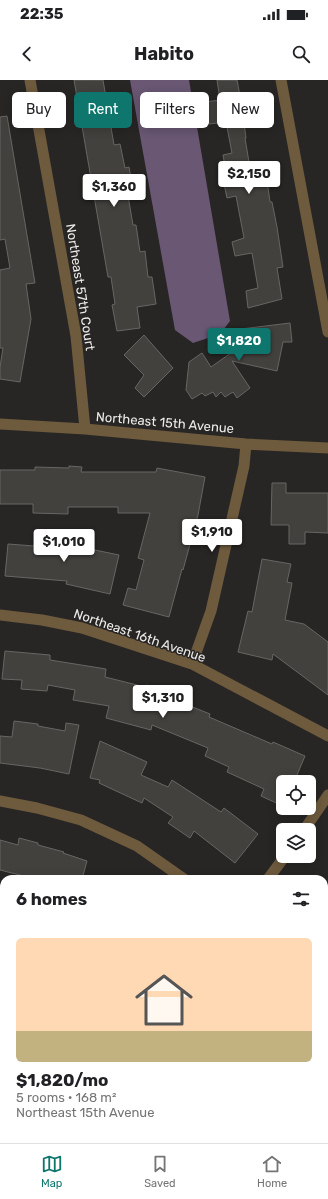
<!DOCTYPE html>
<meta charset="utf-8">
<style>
body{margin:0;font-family:Rubik,sans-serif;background:#f2f2f2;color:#202124;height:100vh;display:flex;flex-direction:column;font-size:15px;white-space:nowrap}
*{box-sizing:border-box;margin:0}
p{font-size:13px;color:#757577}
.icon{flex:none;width:22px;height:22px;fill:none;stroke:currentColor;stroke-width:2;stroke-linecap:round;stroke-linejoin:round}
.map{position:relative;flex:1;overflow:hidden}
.panel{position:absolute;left:0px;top:795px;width:328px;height:268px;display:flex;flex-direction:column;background:#fff;border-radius:12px 12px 0 0;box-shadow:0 2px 10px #0003}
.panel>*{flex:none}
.hud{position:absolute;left:12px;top:12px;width:304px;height:36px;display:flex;gap:8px}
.controls{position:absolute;left:276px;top:695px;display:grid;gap:8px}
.controls a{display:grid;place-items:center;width:40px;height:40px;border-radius:6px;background:#fff;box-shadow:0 2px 10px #0003;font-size:20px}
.price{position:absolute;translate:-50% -34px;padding:0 9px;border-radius:4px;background:#fff;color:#222;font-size:13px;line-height:26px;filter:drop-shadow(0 1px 2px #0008)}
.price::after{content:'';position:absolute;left:50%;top:24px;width:12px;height:9px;margin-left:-6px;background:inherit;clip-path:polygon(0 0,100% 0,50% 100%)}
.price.on{background:#0f766e;color:#fff}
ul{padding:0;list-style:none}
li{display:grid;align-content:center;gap:8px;height:212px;padding:0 16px}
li+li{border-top:1px solid #e0e0e0}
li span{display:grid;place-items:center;height:124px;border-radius:6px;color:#555}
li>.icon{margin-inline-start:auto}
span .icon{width:72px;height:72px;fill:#fffc;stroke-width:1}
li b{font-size:17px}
h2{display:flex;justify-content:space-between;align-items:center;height:48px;padding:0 16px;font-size:17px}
.tag{padding:0 14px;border-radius:6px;background:#fff;box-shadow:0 2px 10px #0003;font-size:14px;line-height:36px}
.tag.on{background:#0f766e;color:#fff}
.status{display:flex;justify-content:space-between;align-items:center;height:28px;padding:0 20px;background:#fff;direction:ltr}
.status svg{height:11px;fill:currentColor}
header{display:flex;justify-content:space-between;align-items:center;height:52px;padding:0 16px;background:#fff;font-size:18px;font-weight:700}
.tab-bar{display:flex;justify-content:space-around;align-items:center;height:56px;border-top:1px solid #e0e0e0;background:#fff;font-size:11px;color:#757577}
.tab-bar a{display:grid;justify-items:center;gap:2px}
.tab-bar .on{color:#0f766e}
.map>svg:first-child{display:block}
.water{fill:#695774}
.building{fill:#42413e;stroke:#686664}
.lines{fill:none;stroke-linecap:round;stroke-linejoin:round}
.minor{stroke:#6e5a3d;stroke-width:11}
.labels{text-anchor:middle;stroke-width:3;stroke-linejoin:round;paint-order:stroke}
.street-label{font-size:13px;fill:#edecea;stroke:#282624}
</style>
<div class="status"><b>22:35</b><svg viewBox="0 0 49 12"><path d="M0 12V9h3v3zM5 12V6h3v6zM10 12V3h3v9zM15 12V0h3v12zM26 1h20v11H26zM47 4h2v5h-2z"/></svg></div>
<header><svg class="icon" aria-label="back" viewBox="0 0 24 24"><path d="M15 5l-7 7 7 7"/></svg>Habito<svg class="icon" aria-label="search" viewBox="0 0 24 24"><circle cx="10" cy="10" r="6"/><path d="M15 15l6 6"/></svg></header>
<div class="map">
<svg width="328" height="1063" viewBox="0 0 328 1063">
<rect width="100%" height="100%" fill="#282624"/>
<path class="water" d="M130,0H189L230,241L220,254L193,263L175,250Z"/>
<path class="building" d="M74,0H103L114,65L120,64L125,88L129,87L133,109L127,110L133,145H136L140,172L145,171L148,197H152L156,224L137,227L140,248L117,251L112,225L115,224L111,197H108Z
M217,0H237L240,16L251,14L255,31L243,35L246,58H245L250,88L253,89L254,94L266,93L270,122H272L277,147L283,187L277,188L282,219L248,228L246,211L258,208L252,173L235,176L232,162L244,158L236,116L227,118L224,104L228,103L223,75L232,73L226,42L209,44L205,22L220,20Z
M7,36L35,203L26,204L31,239L20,302L0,299V287L3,268H0V190L10,188L5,159L0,160V37Z
M290,243L292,262H283L277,291L232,281L250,308L237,318L233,312L225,317L221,312L216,317L213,312L205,316L202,313L192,319L186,310L189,282L202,273L211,287L238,268L241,249Z
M144,255L173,288L144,317L135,308L144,295L124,275Z
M69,386L82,387L81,392H156L157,388L205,397L198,435L183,490L182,489L169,537L123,525L128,508L136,510L144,480L138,478L150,433H118V427H68V434L33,433V424H0V390H35V387L69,388Z
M272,403H286V413H328V453L305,452V464H289V445H271Z
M77,457L92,461L90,469L119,475L110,514L66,504L67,501L5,496L8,464L34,466L35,458L76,462Z
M262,479L291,484L287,502L292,503L285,540L304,544L328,562V615L273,574L272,580L238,572L248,531L252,532Z
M5,571L50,575V580L106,589L105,597L145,607L146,605L162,609L160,614L210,634L209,637L272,664L273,662L305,676L294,702H283V726L261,716L264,709L227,692L229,687L205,676L208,668L152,645L151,650L106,638L109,626L73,620L75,610L48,605L47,611L21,609L22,600L2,599Z
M14,641L38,644V646L65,651L66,643L79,645L69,694L40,688L0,683V656L12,657Z
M100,661L147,682L141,695L168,707L172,700L221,732L224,728L258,754L235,783L194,751L190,758L168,743L173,737L144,718L142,723L99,703L100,700L90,698Z
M19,758L38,763V765L64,772L63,773L87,781L82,799H36L0,790V760L18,765Z"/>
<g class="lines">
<path class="minor" d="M30,0L76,256L85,349
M281,0L328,252
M0,344L85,349L246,364L328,368
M0,535L42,540L82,548L192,584L328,656
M192,584L211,531L244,386L246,364
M0,721L37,728L81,740L137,766L184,799
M304,750L328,715
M268,799L285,776
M0,1000L4,998
M324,1008L328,1004
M257,1063L262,1059"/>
</g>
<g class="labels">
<g class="street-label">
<text transform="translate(81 207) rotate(81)" y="5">Northeast 57th Court</text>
<text transform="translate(165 342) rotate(5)" y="5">Northeast 15th Avenue</text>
<text transform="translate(140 555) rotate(19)" y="5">Northeast 16th Avenue</text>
</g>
</g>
</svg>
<div class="controls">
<a><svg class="icon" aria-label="locate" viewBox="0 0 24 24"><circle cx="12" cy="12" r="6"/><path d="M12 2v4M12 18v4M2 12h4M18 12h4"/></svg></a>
<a><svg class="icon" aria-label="layers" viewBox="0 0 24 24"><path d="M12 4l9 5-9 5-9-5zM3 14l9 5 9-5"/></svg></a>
</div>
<b class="price" style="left:249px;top:115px">$2,150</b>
<b class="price" style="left:114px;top:128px">$1,360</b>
<b class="price on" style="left:239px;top:282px">$1,820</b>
<b class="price" style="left:212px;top:473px">$1,910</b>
<b class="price" style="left:64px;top:483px">$1,010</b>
<b class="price" style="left:163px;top:639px">$1,310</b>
<div class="hud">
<a class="tag">Buy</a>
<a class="tag on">Rent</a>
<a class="tag">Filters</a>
<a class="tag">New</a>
</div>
<section class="panel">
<h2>6 homes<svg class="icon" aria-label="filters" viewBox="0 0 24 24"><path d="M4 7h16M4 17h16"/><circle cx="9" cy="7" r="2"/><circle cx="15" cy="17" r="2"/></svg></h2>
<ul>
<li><span style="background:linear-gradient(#ffd9b3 75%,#c2b280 0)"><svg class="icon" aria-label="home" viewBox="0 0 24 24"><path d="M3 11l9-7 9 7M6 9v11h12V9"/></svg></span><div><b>$1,820/mo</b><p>5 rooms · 168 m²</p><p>Northeast 15th Avenue</p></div></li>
</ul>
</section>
</div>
<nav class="tab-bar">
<a class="on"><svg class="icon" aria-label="map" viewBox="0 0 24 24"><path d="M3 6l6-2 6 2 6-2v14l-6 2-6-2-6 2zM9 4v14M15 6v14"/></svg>Map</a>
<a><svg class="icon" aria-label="saved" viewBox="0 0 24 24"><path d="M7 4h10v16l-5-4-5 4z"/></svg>Saved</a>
<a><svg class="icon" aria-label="home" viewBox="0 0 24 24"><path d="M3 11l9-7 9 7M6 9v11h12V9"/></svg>Home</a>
</nav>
